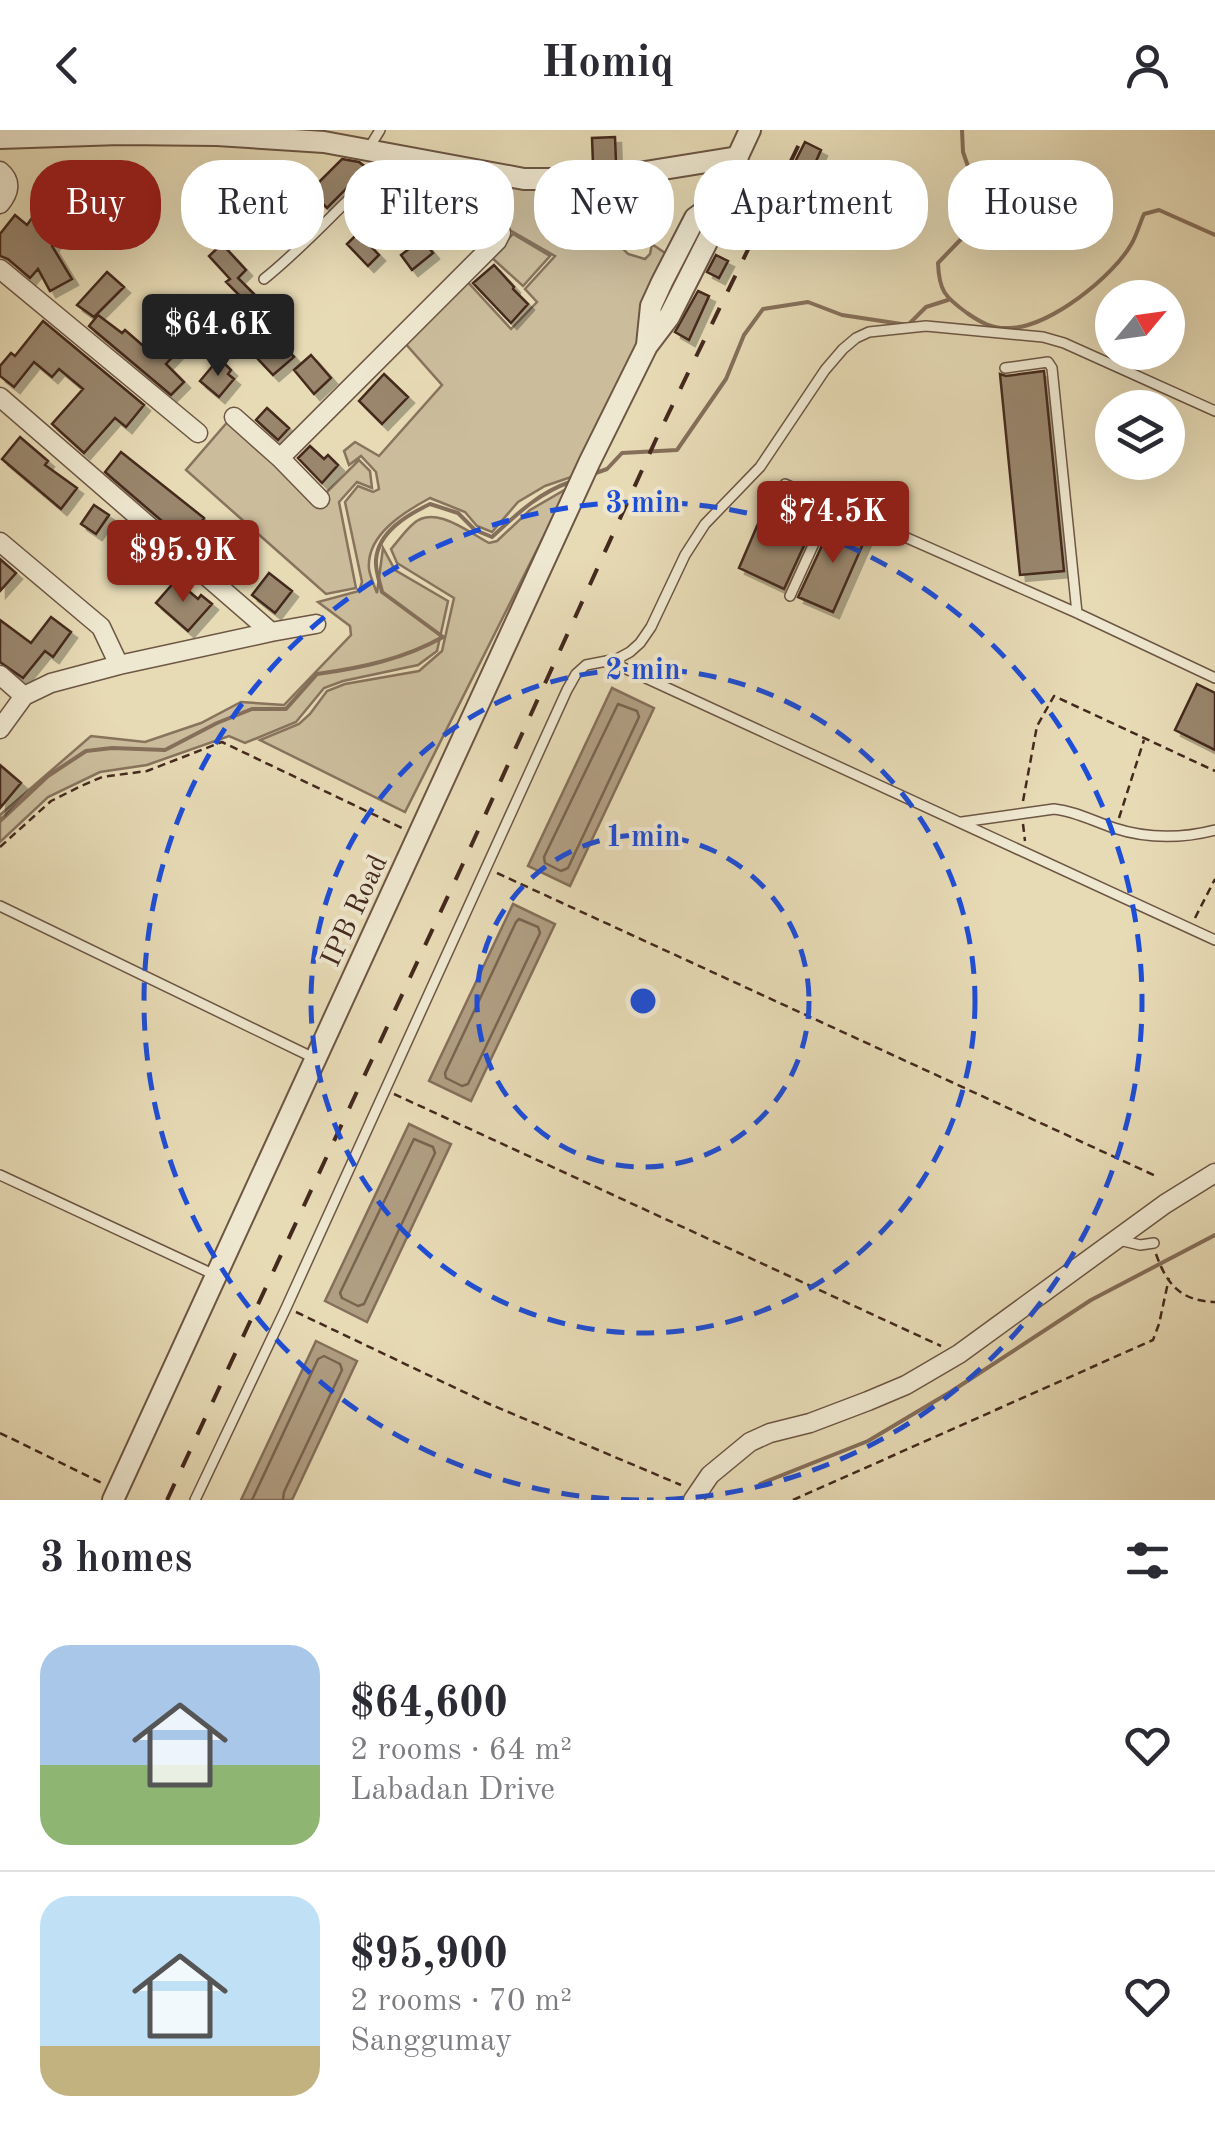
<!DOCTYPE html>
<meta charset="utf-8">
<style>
body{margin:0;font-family:"Old Standard TT",serif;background:#f2f2f3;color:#2b2b33;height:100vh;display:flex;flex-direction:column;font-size:38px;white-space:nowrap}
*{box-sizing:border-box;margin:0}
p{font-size:32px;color:#7c7c81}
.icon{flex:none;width:55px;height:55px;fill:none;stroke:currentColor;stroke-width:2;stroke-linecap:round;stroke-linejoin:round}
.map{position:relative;height:1370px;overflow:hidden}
.sheet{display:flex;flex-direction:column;background:#fff;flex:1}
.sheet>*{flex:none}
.hud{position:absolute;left:30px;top:30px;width:1155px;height:90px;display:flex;gap:20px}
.needle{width:65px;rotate:61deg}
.buttons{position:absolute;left:1095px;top:150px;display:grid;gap:20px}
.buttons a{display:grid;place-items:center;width:90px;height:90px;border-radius:50%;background:#fff;box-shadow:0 10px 40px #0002;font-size:50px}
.price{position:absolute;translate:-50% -85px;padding:0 22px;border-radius:10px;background:#8f2418;color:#fff;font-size:32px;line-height:65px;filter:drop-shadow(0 2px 5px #0008)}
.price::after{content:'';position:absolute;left:50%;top:60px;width:30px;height:22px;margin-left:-15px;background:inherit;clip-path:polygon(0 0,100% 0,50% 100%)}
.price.active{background:#222;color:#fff}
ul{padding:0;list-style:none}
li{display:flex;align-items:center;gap:30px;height:250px;padding:0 40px}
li+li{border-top:2px solid #e1e1e2}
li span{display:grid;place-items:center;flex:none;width:280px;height:200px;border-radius:30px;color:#555}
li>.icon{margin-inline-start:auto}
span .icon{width:120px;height:120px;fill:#fffc;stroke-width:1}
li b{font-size:42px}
h2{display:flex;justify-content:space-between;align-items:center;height:120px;padding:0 40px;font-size:42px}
.chip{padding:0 35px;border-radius:40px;background:#fff;box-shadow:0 10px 40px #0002;font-size:35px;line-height:90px}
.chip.active{background:#8f2418;color:#fff}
header{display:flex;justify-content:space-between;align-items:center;height:130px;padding:0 40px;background:#fff;font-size:45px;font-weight:700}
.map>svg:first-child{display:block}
.green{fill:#cbbd9c;stroke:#88735d;stroke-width:2.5}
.water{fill:#b09e82;stroke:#856f5a;stroke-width:2.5}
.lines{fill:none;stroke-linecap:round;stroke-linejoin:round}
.shore{stroke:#7a6450;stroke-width:2.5}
.stream{stroke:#856f5a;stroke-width:4}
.building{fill:#99866d;stroke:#44291e;stroke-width:2.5;filter:url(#shadow)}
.service-casing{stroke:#6d5644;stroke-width:12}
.minor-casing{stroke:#6d5644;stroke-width:21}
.tertiary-casing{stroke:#6d5644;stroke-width:24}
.path{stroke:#44291e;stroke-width:2.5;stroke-dasharray:8 5;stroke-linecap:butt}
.service{stroke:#efe8d0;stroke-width:9}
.minor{stroke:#efe8d0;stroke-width:18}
.tertiary{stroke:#efe8d0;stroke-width:20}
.rail{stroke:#44291e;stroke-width:4;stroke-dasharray:18 18;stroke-linecap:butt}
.ring{fill:none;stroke:#1d4ed8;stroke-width:5;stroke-dasharray:18 12}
.labels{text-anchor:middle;stroke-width:8;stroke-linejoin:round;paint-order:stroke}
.street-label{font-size:28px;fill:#44291e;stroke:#efe8d0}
.centre{fill:#1d4ed8;stroke:#efe8d0;stroke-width:5}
.ring-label{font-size:30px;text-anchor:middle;font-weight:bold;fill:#1d4ed8;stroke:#efe8d0;stroke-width:8;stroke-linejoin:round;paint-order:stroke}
</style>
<header><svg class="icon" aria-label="back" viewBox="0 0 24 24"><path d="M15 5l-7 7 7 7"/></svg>Homiq<svg class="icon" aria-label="person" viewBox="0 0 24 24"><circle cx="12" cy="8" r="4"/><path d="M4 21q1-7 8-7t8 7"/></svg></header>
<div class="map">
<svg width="1215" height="1370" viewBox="0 0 1215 1370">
<defs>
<filter id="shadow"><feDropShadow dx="6" dy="6" stdDeviation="0" flood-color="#0004"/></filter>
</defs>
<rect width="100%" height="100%" fill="#e7dbb6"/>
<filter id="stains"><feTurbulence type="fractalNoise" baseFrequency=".002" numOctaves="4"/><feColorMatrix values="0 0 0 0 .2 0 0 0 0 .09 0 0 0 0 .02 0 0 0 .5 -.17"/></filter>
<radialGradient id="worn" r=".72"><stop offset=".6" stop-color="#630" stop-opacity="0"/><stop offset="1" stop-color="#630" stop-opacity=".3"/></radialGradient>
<path class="green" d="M497,51L567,61L605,58L608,104L628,124L645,129L650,124L652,114L668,125L641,216L580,344L545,356L518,372L492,402L477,396L465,382L430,368C404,382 366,405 369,439C370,446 374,455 377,463L383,418L395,440L448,471L437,521L418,535L343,551L324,558L296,592L245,613L229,606L147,635L100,642L48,667L0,712V685L91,606L145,612L201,593L241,572L284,575L351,505L350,496L318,472L359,461L362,452L345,372L358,356L373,362L379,359L376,342L361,326L349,335L344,321L355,312L379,326L442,255L404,212L464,148L511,199L537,172L525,159L555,126L508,99Z
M513,104L550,126L523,156L491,127Z
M230,289L317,372L359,330L370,341L372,358L357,352L339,372L356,458L326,464L186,340Z
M568,358L405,682L260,610L299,594L310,584L327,561L345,554L419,541L442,521L454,468L397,433L391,419C398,411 405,401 413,394C434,374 468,402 489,413L497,411L530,380Z"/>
<path class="water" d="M612,558L654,578L570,756L528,736Z
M513,774L555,794L471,971L429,951Z
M409,994L451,1014L367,1192L325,1171Z
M316,1211L357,1231L292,1370H241Z"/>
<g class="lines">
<path class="shore" d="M618,574L637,581L639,587L568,738L561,741L545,733L544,727Z
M519,789L538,797L540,803L468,954L462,956L446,948L445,943L516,792Z
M414,1009L433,1017L435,1023L364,1174L358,1176L342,1168L340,1163Z
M252,1370L318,1229L324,1226L340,1234L342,1240L284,1362L283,1370"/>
<path class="stream" d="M962,0L963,22L979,68L965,105L938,133C939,161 945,167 967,183C980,192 992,199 1009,198C1049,198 1114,146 1132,113C1137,104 1140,93 1144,84L1159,80L1215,105
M593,344L607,339L622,323L677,320L726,249L744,205L763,179L808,172L842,185L908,195L926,177L948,170
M0,691L48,646L86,621L112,618L165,620L217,593L252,579H286L317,544C361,538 404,529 443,507L382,462C380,452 375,441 376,430C378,402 407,385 430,374L458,383L475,400L492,407C516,385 538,363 570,352
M760,1354L868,1311L952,1261L1091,1170L1215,1105"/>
</g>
<path class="building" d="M615,7L616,32L593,34L592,8Z
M805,12L821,20L813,38L796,30Z
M342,29L359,32L367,38L327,78L310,61Z
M80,40L105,56L87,84L79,78L52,116L72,149L50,161L38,139L30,148L8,129L0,126V104L15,85L27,95L44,71L55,79Z
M820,44L833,49L829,62L816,58Z
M436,47L454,50L460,56L419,97L402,80Z
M625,60L639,84L618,96L605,72Z
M358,103L379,125L368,136L347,114Z
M422,109L433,123L412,140L401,125Z
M222,114L246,140L238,148L254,164L246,172L226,152L230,149L209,126Z
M716,125L728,131L719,148L707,142Z
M494,135L514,157L513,159L528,174L511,193L473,153Z
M107,142L124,157L94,187L77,175Z
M698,161L709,166L689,210L675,202Z
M98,185L122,203L125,200L148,220L164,203L180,219L166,234L184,252L171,265L89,196Z
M43,191L144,275L126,297L115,288L84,323L52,294L83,259L59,239L52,247L34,232L14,257L0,246V236L11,223L15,226Z
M278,209L294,227L273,245L257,228Z
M311,225L331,248L314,264L294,240Z
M223,232L231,240L228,244L234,249L219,267L200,251L215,233L220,236Z
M1044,241L1064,441L1020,445L1000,244L1006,246Z
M384,244L408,267L382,294L359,271Z
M267,278L289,298L278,310L256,290Z
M20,307L48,331L45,335L77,358L61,379L2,329Z
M310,316L324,329L328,325L338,335L322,353L298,328Z
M121,322L204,388L202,391L231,412L215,434L191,416L105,342Z
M773,359L815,377L813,380L819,383L784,459L739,438Z
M94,375L109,385L96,404L81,394Z
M834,390L867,405L833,482L798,467Z
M0,429L16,443L0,461Z
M269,443L292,461L275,483L252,465Z
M176,450L198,469L201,465L212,474L188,501L156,473Z
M51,487L71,502L53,527L45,521L23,548L0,532V490L31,513Z
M1197,554L1215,563V620L1175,600Z
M0,635L21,653L0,678Z"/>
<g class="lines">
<g class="service-casing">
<path id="service" d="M369,18L380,0
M264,149C289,129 311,107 334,84C353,65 373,47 387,24
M1005,238L1048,232L1052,238L1077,483
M785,354L1077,483L1215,548
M790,466L831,376
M611,532L1215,810
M962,692L1054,679C1075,681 1093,691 1114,698C1148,709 1180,709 1215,700
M0,776L314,928
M0,1045L215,1145
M1119,1110L1140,1115L1154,1113
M195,1370L286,1178L567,560L576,544L586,535L617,529L630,522L640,513L651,497L685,425L705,394L760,337L825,240L843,219L856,208L869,202L926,196L1043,207L1064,213L1215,281"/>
</g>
<g class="minor-casing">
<path id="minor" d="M0,41C12,51 10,62 0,74
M0,139L198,303
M0,267L271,502
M234,287L280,328L320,369
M280,328L497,111L501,103L486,43
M0,412L101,497L119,535
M0,545L24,566
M0,599L24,566L51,553L119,535L271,502L316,494
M693,1370L710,1345L750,1312L770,1303L810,1293L868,1271L906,1255L959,1224L1165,1074L1215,1043"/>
</g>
<g class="tertiary-casing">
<path id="tertiary" d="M0,8L120,4L217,5L324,12L524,49H569L620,46L738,27
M647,215L651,176L662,152L695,88L716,73
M113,1370L590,331L647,216L669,187L714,98L716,73L750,0"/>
</g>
<path class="path" d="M1023,671L1037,596L1054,566L1215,641
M1119,688L1144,610
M1023,694L1025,711
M0,717L51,671L79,657L102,647L147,641L222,612L404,699
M497,743L1158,1047
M1195,788L1215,749
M394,964L941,1216
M1156,1124C1167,1155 1181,1171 1215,1172
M296,1182L487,1273L681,1355
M0,1303L102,1353
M793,1370L1153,1210L1159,1194L1169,1148"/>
<use href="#service" class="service"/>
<use href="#minor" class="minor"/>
<use href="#tertiary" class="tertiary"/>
<path class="rail" d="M167,1370L461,738L658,305L806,0"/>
</g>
<g class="ring">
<circle cx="643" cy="871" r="166"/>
<circle cx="643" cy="871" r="332"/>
<path d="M639 1370A499 499 0 1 1 647 1370"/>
</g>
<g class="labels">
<g class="street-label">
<text transform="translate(353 780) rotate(-65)" y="10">IPB Road</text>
</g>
</g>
<circle cx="643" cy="871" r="15" class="centre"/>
<g class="ring-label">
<text x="643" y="382">3 min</text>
<text x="643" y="549">2 min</text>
<text x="643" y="716">1 min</text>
</g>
<rect width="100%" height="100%" filter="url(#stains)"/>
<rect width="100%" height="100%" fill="url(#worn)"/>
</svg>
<div class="buttons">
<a><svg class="needle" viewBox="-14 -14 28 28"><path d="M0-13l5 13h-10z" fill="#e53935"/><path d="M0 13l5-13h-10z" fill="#7c7c81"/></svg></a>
<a><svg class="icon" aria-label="layers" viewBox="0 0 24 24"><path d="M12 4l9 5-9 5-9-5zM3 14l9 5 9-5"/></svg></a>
</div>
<b class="price active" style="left:218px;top:249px">$64.6K</b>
<b class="price" style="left:833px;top:436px">$74.5K</b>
<b class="price" style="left:183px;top:475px">$95.9K</b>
<div class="hud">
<a class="chip active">Buy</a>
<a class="chip">Rent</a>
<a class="chip">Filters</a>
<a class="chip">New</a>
<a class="chip">Apartment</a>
<a class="chip">House</a>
</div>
</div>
<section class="sheet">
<h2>3 homes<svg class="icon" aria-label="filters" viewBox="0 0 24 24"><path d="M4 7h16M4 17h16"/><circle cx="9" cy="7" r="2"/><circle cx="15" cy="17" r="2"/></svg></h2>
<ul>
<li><span style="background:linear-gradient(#a9c7e8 60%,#8fb573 0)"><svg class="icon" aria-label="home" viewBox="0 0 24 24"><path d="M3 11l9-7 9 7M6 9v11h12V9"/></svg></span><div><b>$64,600</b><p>2 rooms · 64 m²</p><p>Labadan Drive</p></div><svg class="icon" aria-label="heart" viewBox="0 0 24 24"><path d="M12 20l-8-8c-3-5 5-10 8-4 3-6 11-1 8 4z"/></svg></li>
<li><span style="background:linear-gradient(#bfe0f5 75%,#c2b280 0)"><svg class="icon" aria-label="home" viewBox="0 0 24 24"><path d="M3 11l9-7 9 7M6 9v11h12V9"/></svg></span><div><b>$95,900</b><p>2 rooms · 70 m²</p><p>Sanggumay</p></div><svg class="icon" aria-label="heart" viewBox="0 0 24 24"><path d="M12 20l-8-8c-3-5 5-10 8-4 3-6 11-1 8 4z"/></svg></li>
</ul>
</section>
